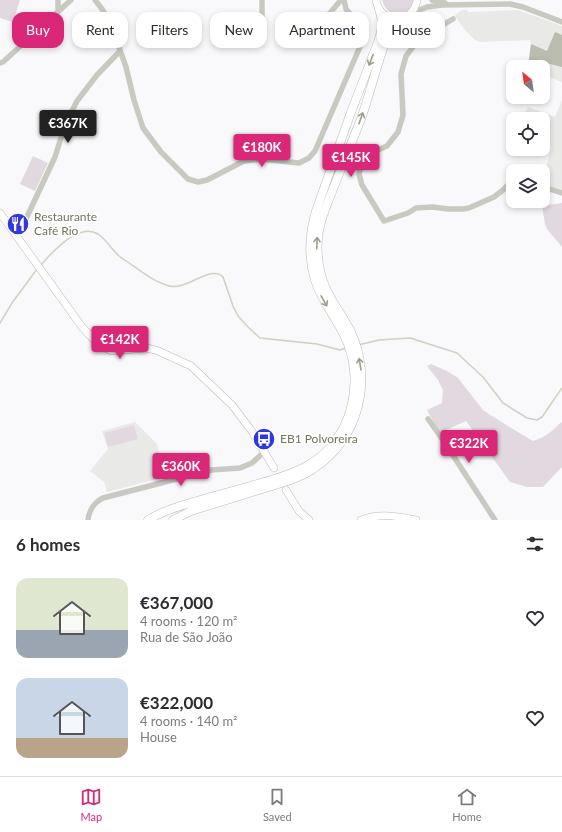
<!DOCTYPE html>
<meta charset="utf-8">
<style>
body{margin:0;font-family:Lato,sans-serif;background:#f2f2f3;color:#2b2b33;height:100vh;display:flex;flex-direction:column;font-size:15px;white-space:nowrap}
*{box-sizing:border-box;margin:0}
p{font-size:13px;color:#7c7c81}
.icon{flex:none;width:22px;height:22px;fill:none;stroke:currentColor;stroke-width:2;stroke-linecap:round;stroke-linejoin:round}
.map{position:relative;height:520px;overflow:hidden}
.side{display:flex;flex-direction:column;background:#fff;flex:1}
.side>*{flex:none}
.top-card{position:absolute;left:12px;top:12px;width:538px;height:36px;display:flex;gap:8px}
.needle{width:26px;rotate:331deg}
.controls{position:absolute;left:506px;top:60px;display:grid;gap:8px}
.controls a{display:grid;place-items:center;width:44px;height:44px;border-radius:8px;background:#fff;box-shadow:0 2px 6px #0003;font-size:20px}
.price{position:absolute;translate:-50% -34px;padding:0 9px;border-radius:4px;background:#db2777;color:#fff;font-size:13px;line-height:26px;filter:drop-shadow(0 1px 2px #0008)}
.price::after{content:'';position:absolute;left:50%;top:24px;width:12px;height:9px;margin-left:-6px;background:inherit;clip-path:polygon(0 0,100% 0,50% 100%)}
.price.selected{background:#222;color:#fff}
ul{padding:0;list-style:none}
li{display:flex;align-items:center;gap:12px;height:100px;padding:0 16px}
li span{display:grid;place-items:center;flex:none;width:112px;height:80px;border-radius:12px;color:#555}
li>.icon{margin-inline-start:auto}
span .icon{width:48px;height:48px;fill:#fffc;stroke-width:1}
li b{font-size:17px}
h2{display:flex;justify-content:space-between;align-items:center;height:48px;padding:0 16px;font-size:17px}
.tag{padding:0 14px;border-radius:12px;background:#fff;box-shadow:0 2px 6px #0003;font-size:14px;line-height:36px}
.tag.selected{background:#db2777;color:#fff}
.menu{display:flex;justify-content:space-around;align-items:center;height:56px;border-top:1px solid #e1e1e2;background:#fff;font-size:11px;color:#7c7c81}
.menu a{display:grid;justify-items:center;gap:2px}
.menu .selected{color:#db2777}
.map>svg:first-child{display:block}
.built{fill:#e9e9e8}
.green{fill:#e1d9df}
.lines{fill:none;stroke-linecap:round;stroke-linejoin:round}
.stream{stroke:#d0d0c3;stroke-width:1.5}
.building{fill:#babcaf}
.major-casing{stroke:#bbbcb3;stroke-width:8}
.highway-casing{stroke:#babbb3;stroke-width:9}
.minor{stroke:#c8cac1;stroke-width:5.5}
.major{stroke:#fff;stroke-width:7}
.highway{stroke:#fff;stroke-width:8}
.oneway{stroke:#9c9f8e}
.labels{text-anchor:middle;stroke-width:4;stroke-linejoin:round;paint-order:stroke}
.poi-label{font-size:12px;fill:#72765d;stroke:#fff;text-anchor:start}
</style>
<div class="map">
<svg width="562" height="520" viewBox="0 0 562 520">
<rect width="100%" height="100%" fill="#f9f8fa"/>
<path class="built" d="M462,10H467L468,12L519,10L524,13V12L562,26V82L543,75V67H528L531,44L530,40L480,42L475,40L464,29L455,16L456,14Z
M562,100V190L544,185L543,183L551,147L543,144V119H521L528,107L555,117Z
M135,422L157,444L165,477L107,492L104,482L90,471L108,449L102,431Z"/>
<path class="green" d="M0,0H20L13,22L0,18Z
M382,0H414C409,19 387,19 382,0Z
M33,156L48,163L35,191L20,184Z
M562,203V247L547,229L545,224L542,206Z
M431,364L447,371L458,378L483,410L490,415L497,419L503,423L533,441C539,439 544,437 549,433C554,430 557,425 562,422V467L543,487H527L510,482L466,421L439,433L427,410L442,403L443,390L438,380L427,366Z
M134,425L138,439L108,447L104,433Z"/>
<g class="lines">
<path class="stream" d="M41,265C52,252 79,222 98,234C107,240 111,249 119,256C123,259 128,262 132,265C143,273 155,282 169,286C186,291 211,264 223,277L233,306L238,316L249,328L260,338L317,344L336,349L340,350L346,348
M0,323L12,303L37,269
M358,345L379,340L410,338L457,353L483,377L503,403L527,418L537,420L542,417L562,388"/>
</g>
<path class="building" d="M555,32L562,35V67L546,63L545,67H528L531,44L547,51Z"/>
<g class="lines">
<g class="major-casing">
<path id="major" d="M376,0C380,25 413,25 417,0
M0,213L82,327L99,345L112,351L146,348L156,350L191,366L232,405L251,430L274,468
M286,490L299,511L309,520
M361,520C380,513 397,516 416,520"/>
</g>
<g class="highway-casing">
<path id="highway" d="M148,520C166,509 187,504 207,498C229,492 252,486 274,479C287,475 299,471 310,464C353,438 366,379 344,335C335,316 321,300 315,280C308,257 309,234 316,211L350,115L378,42L381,32L382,23L381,16L379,9
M173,520L191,511L204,507L291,480C298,477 306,474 313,469C359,440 374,379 350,330C345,321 339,311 333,302C321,283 316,261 318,238C319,221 327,205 333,189C342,166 352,142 361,119C371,91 377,62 388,35C392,27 397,23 404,18"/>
</g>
<path class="minor" d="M58,0V11
M95,0L102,9L110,22L126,67L134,100L143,128L161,152L188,179L198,182L207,180L244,161L261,159L299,163L309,158L315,151L362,42L361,30L358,23L346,9L344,0
M432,0L445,3
M412,13L427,7L442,5L510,4L523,7L562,22
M453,19L419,39L406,56L401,74L403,115L398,132L387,146L371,153L362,162L359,174L362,185L384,221L408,213L416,208L432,207L449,209H463L469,208L494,197L503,190L513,180
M262,21V0
M313,33L341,0
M0,63L3,62L71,0
M543,187L562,193
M17,235L25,221L55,157L65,125L77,101L97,75L120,51
M428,419L441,437L495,520
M88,520C89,510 95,502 103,498L211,470L240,468L252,463L264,452"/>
<use href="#major" class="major"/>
<use href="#highway" class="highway"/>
</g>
<defs><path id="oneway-shaft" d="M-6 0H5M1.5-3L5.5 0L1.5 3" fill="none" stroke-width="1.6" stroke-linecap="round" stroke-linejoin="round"/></defs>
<g class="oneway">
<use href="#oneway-shaft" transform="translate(371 60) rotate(111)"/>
<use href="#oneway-shaft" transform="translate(361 118) rotate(-70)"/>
<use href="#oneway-shaft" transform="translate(317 243) rotate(-88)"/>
<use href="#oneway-shaft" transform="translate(324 301) rotate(61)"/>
<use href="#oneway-shaft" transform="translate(360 364) rotate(-99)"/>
</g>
<defs>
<g id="restaurant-disc" transform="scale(1.15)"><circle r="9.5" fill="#3238e0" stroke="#fff"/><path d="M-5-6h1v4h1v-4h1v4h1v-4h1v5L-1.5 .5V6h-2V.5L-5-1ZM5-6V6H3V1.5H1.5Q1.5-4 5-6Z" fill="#fff"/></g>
<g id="bus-disc" transform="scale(1.15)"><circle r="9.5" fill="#3238e0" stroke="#fff"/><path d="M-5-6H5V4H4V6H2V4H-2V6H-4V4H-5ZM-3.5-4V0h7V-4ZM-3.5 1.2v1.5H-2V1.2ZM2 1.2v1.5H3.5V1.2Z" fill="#fff"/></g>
</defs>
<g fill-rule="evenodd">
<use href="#restaurant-disc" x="18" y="224"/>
<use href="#bus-disc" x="264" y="439"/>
</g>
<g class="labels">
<g class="poi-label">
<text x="34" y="221">Restaurante<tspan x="34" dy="14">Café Rio</tspan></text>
<text x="280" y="443">EB1 Polvoreira</text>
</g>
</g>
</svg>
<div class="controls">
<a><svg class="needle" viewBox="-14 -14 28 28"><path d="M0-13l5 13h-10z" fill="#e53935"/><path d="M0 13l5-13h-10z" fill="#7c7c81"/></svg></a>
<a><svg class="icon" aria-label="locate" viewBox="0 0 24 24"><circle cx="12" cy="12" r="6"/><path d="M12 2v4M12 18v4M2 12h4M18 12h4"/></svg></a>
<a><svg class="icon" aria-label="layers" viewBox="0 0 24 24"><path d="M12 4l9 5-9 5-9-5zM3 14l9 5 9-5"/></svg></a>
</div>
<b class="price selected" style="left:68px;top:144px">€367K</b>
<b class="price" style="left:262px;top:168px">€180K</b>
<b class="price" style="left:351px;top:178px">€145K</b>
<b class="price" style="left:120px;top:360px">€142K</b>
<b class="price" style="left:469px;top:464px">€322K</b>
<b class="price" style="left:181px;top:487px">€360K</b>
<div class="top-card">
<a class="tag selected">Buy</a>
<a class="tag">Rent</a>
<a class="tag">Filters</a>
<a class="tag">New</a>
<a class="tag">Apartment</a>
<a class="tag">House</a>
</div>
</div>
<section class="side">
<h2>6 homes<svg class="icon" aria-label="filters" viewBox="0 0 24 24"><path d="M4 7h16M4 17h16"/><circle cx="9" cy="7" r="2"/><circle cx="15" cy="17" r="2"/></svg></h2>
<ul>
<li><span style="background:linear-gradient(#dfe7d0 65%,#9aa5b1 0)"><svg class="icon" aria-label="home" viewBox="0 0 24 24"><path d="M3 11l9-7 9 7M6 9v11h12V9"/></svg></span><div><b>€367,000</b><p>4 rooms · 120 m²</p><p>Rua de São João</p></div><svg class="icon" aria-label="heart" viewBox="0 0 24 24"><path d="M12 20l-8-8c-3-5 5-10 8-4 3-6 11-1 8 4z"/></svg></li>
<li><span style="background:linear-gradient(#c9d6e8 75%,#b9a48a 0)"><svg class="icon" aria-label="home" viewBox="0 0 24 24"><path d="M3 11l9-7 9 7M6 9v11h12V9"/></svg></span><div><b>€322,000</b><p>4 rooms · 140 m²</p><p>House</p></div><svg class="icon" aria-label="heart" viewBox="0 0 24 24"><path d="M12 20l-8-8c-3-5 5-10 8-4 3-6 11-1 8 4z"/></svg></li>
</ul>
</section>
<nav class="menu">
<a class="selected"><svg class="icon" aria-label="map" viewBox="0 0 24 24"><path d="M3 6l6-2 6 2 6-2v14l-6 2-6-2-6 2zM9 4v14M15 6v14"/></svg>Map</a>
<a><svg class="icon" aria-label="saved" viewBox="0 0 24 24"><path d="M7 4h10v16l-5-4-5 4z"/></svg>Saved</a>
<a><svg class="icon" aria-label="home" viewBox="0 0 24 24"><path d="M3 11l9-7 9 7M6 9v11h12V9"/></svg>Home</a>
</nav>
